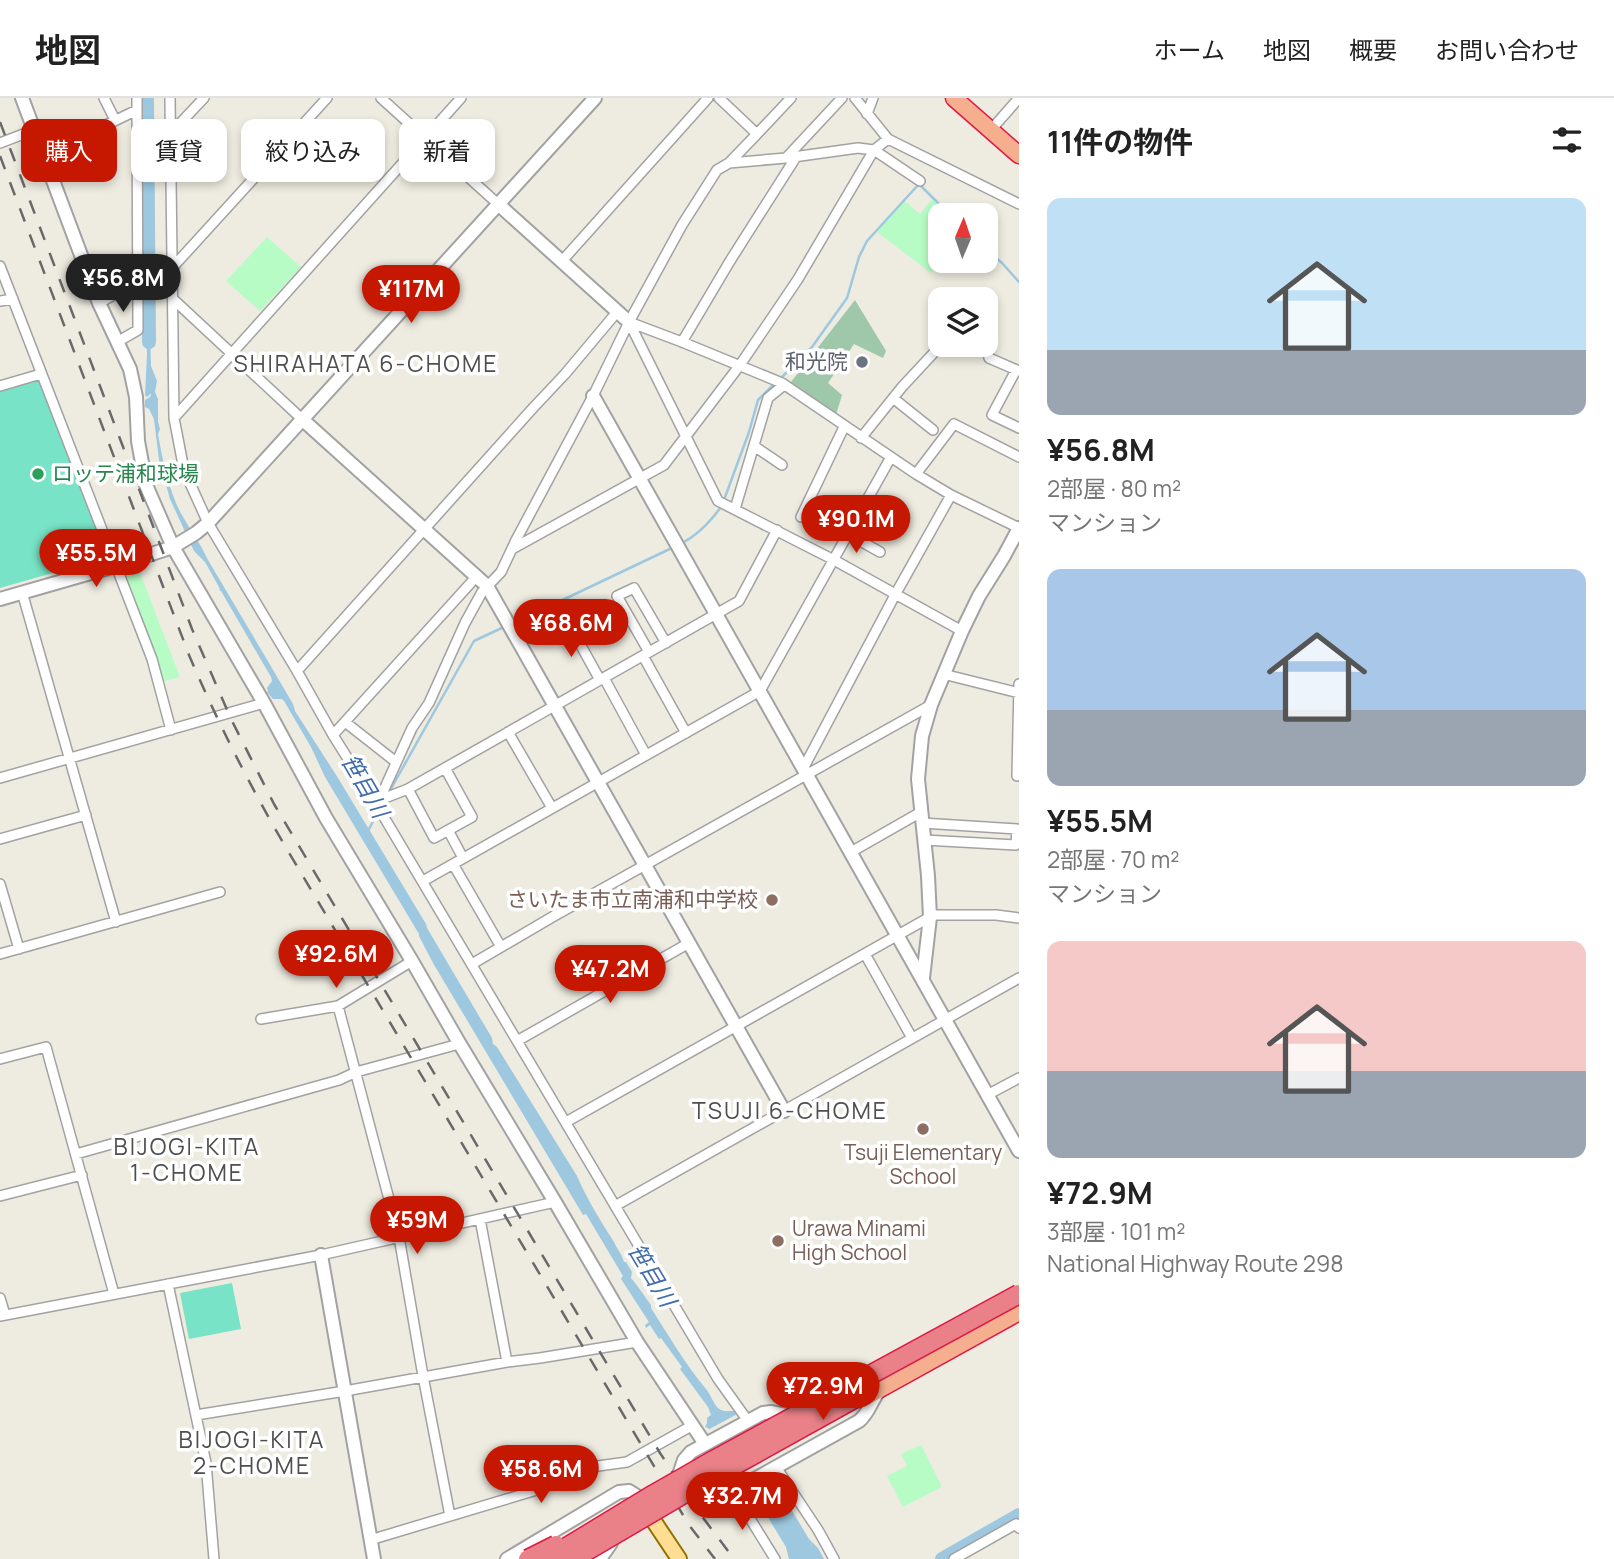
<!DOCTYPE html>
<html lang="ja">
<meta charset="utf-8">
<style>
body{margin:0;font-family:Manrope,"Noto Sans JP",sans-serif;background:#f2f2f2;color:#222;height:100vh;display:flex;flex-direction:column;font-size:26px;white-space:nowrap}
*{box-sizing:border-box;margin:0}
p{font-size:23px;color:#767676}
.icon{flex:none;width:38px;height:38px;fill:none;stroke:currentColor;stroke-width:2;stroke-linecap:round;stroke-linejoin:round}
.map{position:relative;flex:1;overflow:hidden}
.panel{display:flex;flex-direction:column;background:#fff;width:595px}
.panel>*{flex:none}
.hud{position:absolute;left:21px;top:21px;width:665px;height:63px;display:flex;gap:14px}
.needle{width:46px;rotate:2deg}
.buttons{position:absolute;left:928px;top:105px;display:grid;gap:14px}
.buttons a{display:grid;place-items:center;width:70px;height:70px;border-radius:14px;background:#fff;box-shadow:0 4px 10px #0003;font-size:35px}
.price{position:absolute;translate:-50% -60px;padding:0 16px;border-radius:24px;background:#c61700;color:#fff;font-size:23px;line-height:46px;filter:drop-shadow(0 2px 4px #0008)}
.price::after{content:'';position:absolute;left:50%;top:42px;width:21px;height:16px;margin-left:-10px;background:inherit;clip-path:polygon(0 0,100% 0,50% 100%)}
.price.on{background:#222;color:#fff}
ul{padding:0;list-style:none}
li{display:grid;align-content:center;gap:14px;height:371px;padding:0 28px}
li span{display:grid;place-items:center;height:217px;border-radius:14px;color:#555}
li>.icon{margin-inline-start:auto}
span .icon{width:126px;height:126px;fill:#fffc;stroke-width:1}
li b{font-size:30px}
h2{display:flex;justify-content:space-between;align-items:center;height:84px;padding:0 28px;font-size:30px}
.chip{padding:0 24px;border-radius:14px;background:#fff;box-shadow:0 4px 10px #0003;font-size:24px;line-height:63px}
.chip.on{background:#c61700;color:#fff}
header{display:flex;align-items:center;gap:42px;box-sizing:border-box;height:98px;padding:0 35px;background:#fff;border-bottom:2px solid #e0e0e0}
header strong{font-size:33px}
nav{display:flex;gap:38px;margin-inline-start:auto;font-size:24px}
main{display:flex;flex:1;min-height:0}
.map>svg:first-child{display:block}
.cemetery{fill:#9fc8aa}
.park{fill:#b8fcc5}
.pitch{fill:#78e3c6}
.water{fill:#9dc8df}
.pier{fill:#eeebe0}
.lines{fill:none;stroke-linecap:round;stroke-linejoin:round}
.stream{stroke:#9dc8df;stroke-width:2.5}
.river{stroke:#9dc8df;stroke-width:14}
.minor-casing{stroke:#a2a2a2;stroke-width:12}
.tertiary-casing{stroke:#a2a2a2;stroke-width:16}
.primary-casing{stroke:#927300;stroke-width:18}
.trunk-casing{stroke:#df1945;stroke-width:19}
.minor{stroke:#fff;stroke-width:9}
.tertiary{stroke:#fff;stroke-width:12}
.primary{stroke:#ffdd93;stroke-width:14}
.trunk{stroke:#f5af8e;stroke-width:16}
.rail{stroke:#696969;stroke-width:2.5;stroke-dasharray:14 14;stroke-linecap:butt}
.motorway-bridge-casing{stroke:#df1945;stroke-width:21;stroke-linecap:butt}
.motorway-bridge{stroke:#eb8188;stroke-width:18}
.worship-dot{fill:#6b7280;stroke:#fff;stroke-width:2.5}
.leisure-dot{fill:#2e9e5b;stroke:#fff;stroke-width:2.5}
.education-dot{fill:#8d6e63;stroke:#fff;stroke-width:2.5}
.labels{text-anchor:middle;stroke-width:7;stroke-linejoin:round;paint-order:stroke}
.worship-label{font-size:21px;fill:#5b616d;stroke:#fff;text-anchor:end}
.leisure-label{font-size:21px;fill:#27864d;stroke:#fff;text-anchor:start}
.education-label{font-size:21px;fill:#785e54;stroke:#fff;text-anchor:end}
.neighbourhood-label{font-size:23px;letter-spacing:2px;fill:#4e4e4e;stroke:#fff}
.water-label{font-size:23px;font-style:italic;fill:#436caf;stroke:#fff}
</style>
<header>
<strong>地図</strong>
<nav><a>ホーム</a><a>地図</a><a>概要</a><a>お問い合わせ</a></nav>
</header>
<main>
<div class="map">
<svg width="1019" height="1461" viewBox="0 0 1019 1461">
<rect width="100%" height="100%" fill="#eeebe0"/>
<path class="cemetery" d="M855,202L886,253L883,260L854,246L828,285L842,297L836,317L791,284Z"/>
<path class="park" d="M932,101L948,117H940V163H941L931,175L877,134L905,103L920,116Z
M267,139L301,169L260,213L226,183Z
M139,472L180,579L161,584L122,477Z
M921,1347L942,1389L903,1409L887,1378L907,1368L901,1356Z"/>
<path class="pitch" d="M40,281L109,459L0,490V292Z
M232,1185L241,1231L189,1241L180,1195Z"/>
<path class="water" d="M146,227H150L151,268L157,283L155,294L158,301V324L160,331L158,336C162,359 167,383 176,405C184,424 199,442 208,462L269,565L293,606L295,613L338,680L426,826L427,830L492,940L493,946L497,949L577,1078C587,1101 600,1122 614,1144C617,1151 622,1156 624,1164H626L632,1174L631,1180C639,1189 644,1198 651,1207V1210C669,1238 685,1266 706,1291C711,1297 713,1305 718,1310C722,1314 728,1313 734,1313L791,1411L809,1441L818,1450L824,1461H789L786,1449L758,1403L708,1330L705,1329L707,1325V1320L711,1317L708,1309L680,1271L682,1269L661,1240L659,1241L650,1227L646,1230L645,1227L649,1224L621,1181L623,1178L586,1116L583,1117L433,865L419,838V836L325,679L311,649L284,603L282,601H273L267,594L268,593L267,590L272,583L271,579L221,493H220L219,489L205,464L194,453L170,401L159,362L154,321L149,311L145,309V302L150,299L151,296H150L147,299L145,297L147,256Z"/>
<path class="pier" d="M739,1315L777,1378L748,1395L706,1333Z"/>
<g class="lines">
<path class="stream" d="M985,150L1002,165L1019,184
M780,281L812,249L847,200L859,159L867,143L919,86L950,117
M724,402L749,334L758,302L775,285
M680,446C697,438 710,424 721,409
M512,526L674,449
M388,696L474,543L506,528
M368,733L378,714"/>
<path class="river" d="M147,0L149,244
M942,1461L1019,1417"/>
<g class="minor-casing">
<path id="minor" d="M104,0L115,22
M170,0L174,320L184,372L208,425L297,573L333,637L375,704L718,1281L748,1323
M381,0L498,106
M855,0L888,41L1019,106
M867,16L873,0
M990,33L1019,0
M170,36L204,0
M757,36L791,0
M0,45L34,32
M44,57L137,12V0
M786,60L842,0
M729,65L786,60L858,50L874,52L920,83
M562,163L708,0
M0,168L152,561L171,632
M173,169L327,0
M173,201L303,322
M0,203L13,201
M99,205L137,184
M629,224L718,403L834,462L962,533
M629,224L682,244L782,285L916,376L951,397L1019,430
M117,244L138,232L137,12
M682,244L730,163L796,59
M985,244L989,260L1019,273
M1016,272L992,317L1019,330
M0,288L41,276
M893,300L933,332
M174,320L461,0
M861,340L902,289L941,247
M754,348L782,367
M916,376L954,326L1019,359
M735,411L768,300L784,287
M801,419L844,329
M848,436L880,454
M512,451L664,367L740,267L798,181L874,52L888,41
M22,494L116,824
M569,526L600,582
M649,554L617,498L634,490L666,545
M643,558L686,635
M297,573L533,310L565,276L617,214
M943,576L1019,595
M604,580L646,657
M345,624L396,664
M508,634L552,710
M333,637L477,478
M804,669L895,497L951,397
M1017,678L1019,586
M0,680L264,605
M408,691L434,740L472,719L445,670
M377,703L408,691L739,503L777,432
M375,704L382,696L412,630L429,605L465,525L482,494L501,474L516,442L593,298L629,224L682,127L717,72L729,65L757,36L719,0
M922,725L1017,731L1016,747L924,742
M448,732L463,760
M0,741L86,717
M851,754L921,714
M453,766L501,849
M423,783L760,593L891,359
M0,786L19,851
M930,817H996L1019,820
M0,856L220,794
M865,856L912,940
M472,866L554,818L931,607
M338,908L399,1139L423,1278L450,1418
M261,921L338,908L412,863
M517,943L689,845
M0,961L46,949L114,1196
M987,997L1019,980
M566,1024L930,819
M76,1056L339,982L356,974L459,946
M0,1098L82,1077
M615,1108L1019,880
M480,1121L507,1264
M168,1186L206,1365L214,1461
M0,1200L5,1217
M0,1218L321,1157L555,1104
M196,1317L345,1293L507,1264L540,1260L637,1244
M776,1369L818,1432L834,1461
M733,1393L775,1461
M370,1442L540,1391L591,1369L627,1364L693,1327
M954,1461L1016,1426L1019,1430"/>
</g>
<g class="tertiary-casing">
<path id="tertiary" d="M22,0L99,205L130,271L136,299L138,343L146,387L173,449L264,605L326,720L412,863L458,943L555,1104L637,1244L705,1346
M498,106L629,224
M593,298L1019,1053
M303,322L487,488L784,1013
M0,501L115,468L173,449L196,435L208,425L595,0
M923,880L930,819L928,778L918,681L922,638L931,607L962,533L979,498L1004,458L1019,430
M321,1157L374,1461
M680,1374L684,1362L691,1354L763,1315L771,1314L786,1317
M692,1397C707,1405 719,1401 733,1393L859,1323C869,1315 871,1303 879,1293
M507,1461L619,1394L629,1393L637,1398
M600,1461L611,1445"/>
</g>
<g class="primary-casing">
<path id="primary" d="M645,1410L679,1461"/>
</g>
<g class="trunk-casing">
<path id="trunk" d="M954,0L1019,57
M862,1301L1019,1214"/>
</g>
<use href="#minor" class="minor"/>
<use href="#tertiary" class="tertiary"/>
<use href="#primary" class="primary"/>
<use href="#trunk" class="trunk"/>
<path class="rail" d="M0,24L192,531L231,621L274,706L660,1355L701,1417L734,1461
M0,58L189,557C217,623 249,686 285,748L689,1427L715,1461"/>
<g class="motorway-bridge-casing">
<path id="motorway-bridge" d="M528,1461L556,1447
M547,1461L654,1396L710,1364L1019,1196
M573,1461L699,1387L870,1292"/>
</g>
<use href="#motorway-bridge" class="motorway-bridge"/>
</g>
<circle class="worship-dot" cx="862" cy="264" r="7"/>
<circle class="leisure-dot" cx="38" cy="376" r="7"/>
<g class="education-dot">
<circle cx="772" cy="802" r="7"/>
<circle cx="923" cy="1031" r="7"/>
<circle cx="778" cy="1143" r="7"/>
</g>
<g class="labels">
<g class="worship-label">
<text x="848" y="271">和光院</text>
</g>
<g class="leisure-label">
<text x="52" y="383">ロッテ浦和球場</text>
</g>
<g class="education-label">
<text x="758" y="809">さいたま市立南浦和中学校</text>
<text x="923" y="1062" text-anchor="middle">Tsuji Elementary<tspan x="923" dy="24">School</tspan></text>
<text x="792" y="1138" text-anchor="start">Urawa Minami<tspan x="792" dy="24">High School</tspan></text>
</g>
<g class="neighbourhood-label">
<text x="366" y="274">SHIRAHATA 6-CHOME</text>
<text x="790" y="1021">TSUJI 6-CHOME</text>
<text x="187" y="1057">BIJOGI-KITA<tspan x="187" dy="26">1-CHOME</tspan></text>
<text x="252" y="1350">BIJOGI-KITA<tspan x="252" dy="26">2-CHOME</tspan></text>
</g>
<g class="water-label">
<text transform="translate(365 688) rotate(60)" y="8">笹目川</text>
<text transform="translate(652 1177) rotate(59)" y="8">笹目川</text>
</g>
</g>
</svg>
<div class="buttons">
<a><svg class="needle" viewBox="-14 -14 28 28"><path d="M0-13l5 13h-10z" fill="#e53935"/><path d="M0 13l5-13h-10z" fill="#767676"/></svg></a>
<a><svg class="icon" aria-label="layers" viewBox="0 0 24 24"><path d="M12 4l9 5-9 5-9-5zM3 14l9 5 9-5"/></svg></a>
</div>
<b class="price on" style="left:123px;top:216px">¥56.8M</b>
<b class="price" style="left:411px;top:227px">¥117M</b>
<b class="price" style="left:856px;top:457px">¥90.1M</b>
<b class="price" style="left:96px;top:491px">¥55.5M</b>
<b class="price" style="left:571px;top:561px">¥68.6M</b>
<b class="price" style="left:336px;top:892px">¥92.6M</b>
<b class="price" style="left:610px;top:907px">¥47.2M</b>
<b class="price" style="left:417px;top:1158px">¥59M</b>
<b class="price" style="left:823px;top:1324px">¥72.9M</b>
<b class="price" style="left:541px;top:1407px">¥58.6M</b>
<b class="price" style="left:742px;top:1434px">¥32.7M</b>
<div class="hud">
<a class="chip on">購入</a>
<a class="chip">賃貸</a>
<a class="chip">絞り込み</a>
<a class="chip">新着</a>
</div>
</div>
<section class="panel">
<h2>11件の物件<svg class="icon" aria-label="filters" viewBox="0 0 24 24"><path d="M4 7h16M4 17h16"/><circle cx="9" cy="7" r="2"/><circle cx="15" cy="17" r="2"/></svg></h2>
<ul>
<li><span style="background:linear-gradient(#bfe0f5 70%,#9aa5b1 0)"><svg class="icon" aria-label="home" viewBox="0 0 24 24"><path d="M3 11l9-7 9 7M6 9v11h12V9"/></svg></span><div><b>¥56.8M</b><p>2部屋 · 80 m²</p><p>マンション</p></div></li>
<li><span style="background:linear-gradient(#a9c7e8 65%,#9aa5b1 0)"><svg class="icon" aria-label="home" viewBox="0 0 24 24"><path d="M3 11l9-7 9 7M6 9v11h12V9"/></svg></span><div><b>¥55.5M</b><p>2部屋 · 70 m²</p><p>マンション</p></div></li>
<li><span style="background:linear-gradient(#f6c9c9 60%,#9aa5b1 0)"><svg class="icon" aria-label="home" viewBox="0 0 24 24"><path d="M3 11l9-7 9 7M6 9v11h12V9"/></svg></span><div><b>¥72.9M</b><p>3部屋 · 101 m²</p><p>National Highway Route 298</p></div></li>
</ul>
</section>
</main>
